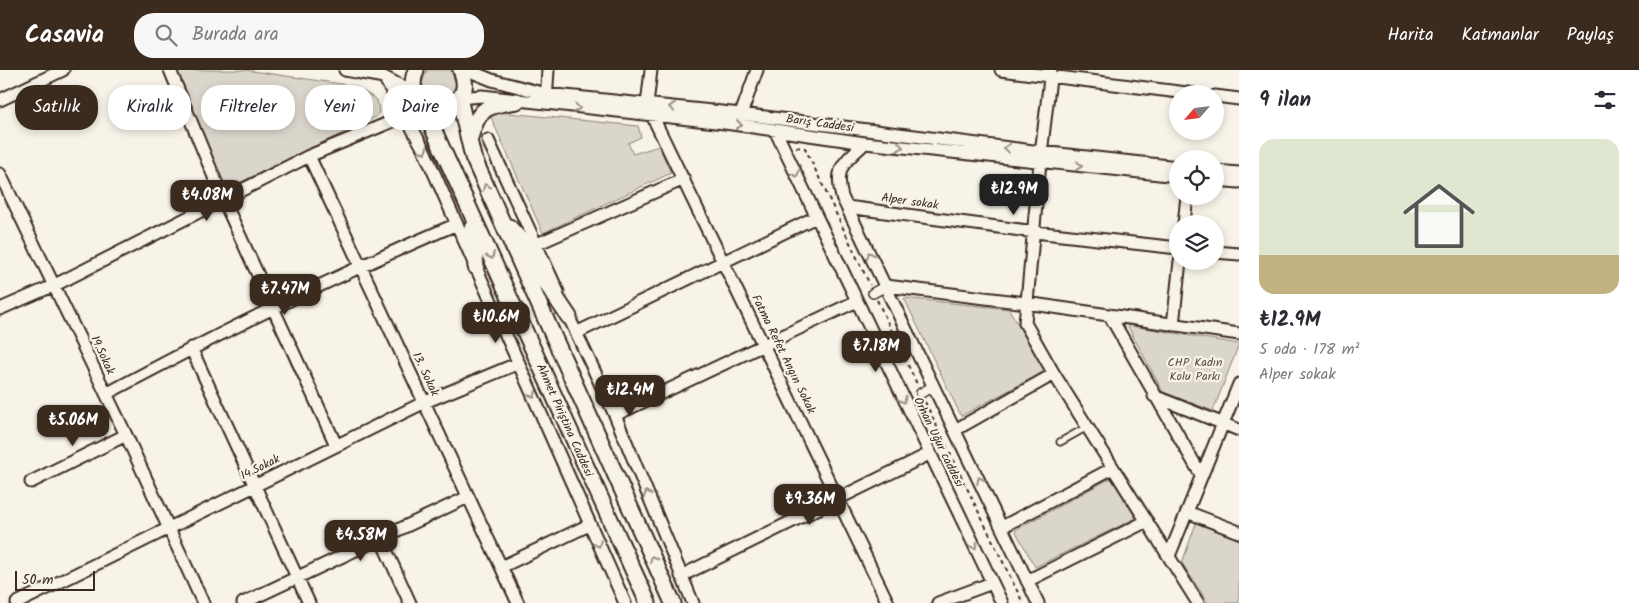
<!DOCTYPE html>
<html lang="tr">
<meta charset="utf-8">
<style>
body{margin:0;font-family:Kalam,sans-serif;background:#f7f7f7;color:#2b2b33;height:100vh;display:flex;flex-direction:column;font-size:19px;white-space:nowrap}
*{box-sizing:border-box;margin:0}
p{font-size:16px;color:#7c7c81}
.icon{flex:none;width:28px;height:28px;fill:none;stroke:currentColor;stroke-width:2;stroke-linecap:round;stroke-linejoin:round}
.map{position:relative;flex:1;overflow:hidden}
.drawer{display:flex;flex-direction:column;background:#fff;width:400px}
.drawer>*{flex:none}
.banner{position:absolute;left:15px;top:15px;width:475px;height:45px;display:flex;gap:10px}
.needle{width:32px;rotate:242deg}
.tools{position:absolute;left:1169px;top:15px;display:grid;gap:10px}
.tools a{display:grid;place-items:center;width:55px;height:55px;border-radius:50%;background:#fff;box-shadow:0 2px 8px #0003;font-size:25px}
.scale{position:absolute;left:15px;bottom:12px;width:80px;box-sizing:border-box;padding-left:5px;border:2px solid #3b2a1e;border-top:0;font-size:14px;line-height:18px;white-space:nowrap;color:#3b2a1e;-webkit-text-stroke:4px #f7f3e8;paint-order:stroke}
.price{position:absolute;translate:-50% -42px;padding:0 11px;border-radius:10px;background:#3b2a1e;color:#fff;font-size:16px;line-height:32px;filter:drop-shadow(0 1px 2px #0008)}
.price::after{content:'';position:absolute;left:50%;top:30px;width:15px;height:11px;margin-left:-8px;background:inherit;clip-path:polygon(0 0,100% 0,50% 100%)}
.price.on{background:#222;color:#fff}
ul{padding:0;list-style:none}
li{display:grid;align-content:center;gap:10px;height:265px;padding:0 20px}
li span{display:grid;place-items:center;height:155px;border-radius:15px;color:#555}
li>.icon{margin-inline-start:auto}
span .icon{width:90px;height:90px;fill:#fffc;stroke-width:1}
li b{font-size:21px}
h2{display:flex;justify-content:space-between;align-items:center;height:60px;padding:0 20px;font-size:21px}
.tag{padding:0 18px;border-radius:20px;background:#fff;box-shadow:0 2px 8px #0003;font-size:18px;line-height:45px}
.tag.on{background:#3b2a1e;color:#fff}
header{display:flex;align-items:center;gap:30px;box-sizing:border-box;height:70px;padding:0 25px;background:#3b2a1e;color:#fff}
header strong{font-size:24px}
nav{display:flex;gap:28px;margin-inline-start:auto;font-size:18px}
.search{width:350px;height:45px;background:#f7f7f7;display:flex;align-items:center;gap:12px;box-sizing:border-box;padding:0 18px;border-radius:20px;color:#7c7c81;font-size:19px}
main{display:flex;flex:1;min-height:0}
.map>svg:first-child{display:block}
.green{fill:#dbd6cb;stroke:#8b8074}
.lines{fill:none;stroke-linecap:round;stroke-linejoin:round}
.service-casing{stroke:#3b2a1e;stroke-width:9}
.pedestrian-casing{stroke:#3b2a1e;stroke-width:12}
.minor-casing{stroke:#3b2a1e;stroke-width:15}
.tertiary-casing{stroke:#3b2a1e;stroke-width:19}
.path{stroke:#3b2a1e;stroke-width:2;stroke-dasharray:4 4;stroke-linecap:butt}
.service{stroke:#f7f3e8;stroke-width:5.5}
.pedestrian{stroke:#f7f3e8;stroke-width:9}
.minor{stroke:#f7f3e8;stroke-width:11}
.tertiary{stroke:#f7f3e8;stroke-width:15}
.oneway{stroke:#998e83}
.labels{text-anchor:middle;stroke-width:4.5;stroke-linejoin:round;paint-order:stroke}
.street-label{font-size:12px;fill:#3b2a1e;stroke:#f7f3e8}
.park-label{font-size:12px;fill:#5b4c41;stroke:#f7f3e8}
</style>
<header>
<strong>Casavia</strong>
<div class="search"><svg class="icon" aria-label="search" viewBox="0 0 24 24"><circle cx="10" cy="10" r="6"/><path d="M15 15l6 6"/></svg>Burada ara</div>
<nav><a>Harita</a><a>Katmanlar</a><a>Paylaş</a></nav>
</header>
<main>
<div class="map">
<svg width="1239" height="533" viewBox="0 0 1239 533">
<rect width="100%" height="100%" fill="#f7f3e8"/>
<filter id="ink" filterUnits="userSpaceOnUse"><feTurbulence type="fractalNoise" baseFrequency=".02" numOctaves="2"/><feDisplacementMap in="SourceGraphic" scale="10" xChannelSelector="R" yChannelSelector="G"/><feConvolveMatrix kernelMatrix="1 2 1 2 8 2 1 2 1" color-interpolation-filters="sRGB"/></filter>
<g filter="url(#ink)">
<path class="green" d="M174,0H245L355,16L377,30L379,42L376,47L224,120Z
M427,0H451L456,14C450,34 427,33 422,13Z
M488,41L638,56L641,67L628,73L633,84L659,76L671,103L543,163Z
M904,228L1009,239L1045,301L961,346Z
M1127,255L1239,274L1213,341L1163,322Z
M1111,408L1136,448L1035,497L1015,460Z
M1196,453L1239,470V533H1208L1182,493Z"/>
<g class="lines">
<g class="service-casing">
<path id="service" d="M1060,372L1087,357"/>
</g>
<g class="pedestrian-casing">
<path id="pedestrian" d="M873,223L886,216
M921,323L934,316"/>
</g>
<g class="minor-casing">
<path id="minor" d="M170,0L223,129L336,375
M345,0L384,7L416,24
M467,0L492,10L546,24L741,44L1041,82L1178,97
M651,0L647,35L888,533
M1001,0L1195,24
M1051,0L1040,92L1025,253L1054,304L1198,533
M384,7L423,78L625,533
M1215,26L1239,29
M459,28L482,26L725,53L865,73L1178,106
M0,30L63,0
M546,31L548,0
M741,44L757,0
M775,60L1002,533
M488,70L558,222
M865,73C844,92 834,98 842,127L1038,533
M309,86L518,533
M1215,101L1239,103
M0,104L126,365L203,533
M1215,110L1239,112
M847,137L1035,162L1178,178
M1184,154L1187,126
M537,174L684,109
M1215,182L1239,184
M886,216L1026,233L1239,264
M0,239L55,215L309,86L405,46
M566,241L615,345L693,533
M1110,246L1201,405
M1173,255L1180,191
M576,263L816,147
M191,278L309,533
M106,324C221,262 337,205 457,154
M1154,326L1239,360
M615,345L857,231
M955,360L1054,304
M31,412L126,365
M1187,442L1239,462
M1002,457L1113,398
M381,469L410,533
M1169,486L1239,314
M501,497L589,455
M681,506L929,384
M1027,511L1147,451
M17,533L425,332L519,293
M243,533L468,427
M938,533L992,513"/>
</g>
<g class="tertiary-casing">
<path id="tertiary" d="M416,0C397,50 482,48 461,0
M459,28L473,87L673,533
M420,30L648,533
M470,68C478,37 488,35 517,31
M509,157L525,175L538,201L569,247
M472,158L476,197"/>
</g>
<path class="path" d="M796,77L805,78L870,215
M877,230L917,314
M925,332L1023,533"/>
<use href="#service" class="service"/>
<use href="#pedestrian" class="pedestrian"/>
<use href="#minor" class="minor"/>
<use href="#tertiary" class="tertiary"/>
</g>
<defs><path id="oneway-chevron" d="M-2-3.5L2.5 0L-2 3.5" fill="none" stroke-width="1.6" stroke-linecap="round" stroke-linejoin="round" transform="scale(1.25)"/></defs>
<g class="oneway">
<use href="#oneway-chevron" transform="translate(672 37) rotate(-175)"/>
<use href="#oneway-chevron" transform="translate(577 38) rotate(6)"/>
<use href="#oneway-chevron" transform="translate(739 55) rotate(8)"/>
<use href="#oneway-chevron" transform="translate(900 77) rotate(6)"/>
<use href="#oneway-chevron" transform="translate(1007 78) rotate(-173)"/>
<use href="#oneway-chevron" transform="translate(424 81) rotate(65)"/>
<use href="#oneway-chevron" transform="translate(1079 96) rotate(6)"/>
<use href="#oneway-chevron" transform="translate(796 104) rotate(65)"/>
<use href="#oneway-chevron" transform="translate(486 117) rotate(-114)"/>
<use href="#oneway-chevron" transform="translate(870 185) rotate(-116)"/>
<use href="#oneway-chevron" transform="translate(491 186) rotate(66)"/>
<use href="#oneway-chevron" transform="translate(533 325) rotate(66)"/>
<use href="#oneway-chevron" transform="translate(903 330) rotate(65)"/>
<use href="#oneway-chevron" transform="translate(980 410) rotate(-116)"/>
<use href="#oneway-chevron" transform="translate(647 424) rotate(-112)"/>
<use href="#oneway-chevron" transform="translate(598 474) rotate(65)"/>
<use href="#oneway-chevron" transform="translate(974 476) rotate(64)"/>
<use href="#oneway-chevron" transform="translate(653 489) rotate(-115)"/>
</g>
</g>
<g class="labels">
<g class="street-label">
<text transform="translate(820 53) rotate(8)" y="4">Barış Caddesi</text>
<text transform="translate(910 131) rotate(8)" y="4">Alper sokak</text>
<text transform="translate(784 284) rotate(64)" y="4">Fatma Refet Angın Sokak</text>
<text transform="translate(103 285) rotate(65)" y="4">19.Sokak</text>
<text transform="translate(426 304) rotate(65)" y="4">13. Sokak</text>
<text transform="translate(565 350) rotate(66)" y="4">Ahmet Piriştina Caddesi</text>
<text transform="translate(939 372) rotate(64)" y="4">Orhan Uğur caddesi</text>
<text transform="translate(260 397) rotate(-26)" y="4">14.Sokak</text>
</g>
<g class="park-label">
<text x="1195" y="296">CHP Kadın<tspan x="1195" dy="14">Kolu Parkı</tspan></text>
</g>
</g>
</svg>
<div class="tools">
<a><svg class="needle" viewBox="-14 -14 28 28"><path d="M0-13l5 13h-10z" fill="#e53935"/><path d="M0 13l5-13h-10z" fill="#7c7c81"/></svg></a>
<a><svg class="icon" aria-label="locate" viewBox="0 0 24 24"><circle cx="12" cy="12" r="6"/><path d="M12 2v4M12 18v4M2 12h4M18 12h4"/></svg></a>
<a><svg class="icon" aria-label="layers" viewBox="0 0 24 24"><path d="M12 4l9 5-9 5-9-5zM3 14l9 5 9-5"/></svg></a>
</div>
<div class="scale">50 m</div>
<b class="price on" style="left:1014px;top:146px">₺12.9M</b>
<b class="price" style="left:207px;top:152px">₺4.08M</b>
<b class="price" style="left:285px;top:246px">₺7.47M</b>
<b class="price" style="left:496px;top:274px">₺10.6M</b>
<b class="price" style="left:876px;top:303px">₺7.18M</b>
<b class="price" style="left:630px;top:347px">₺12.4M</b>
<b class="price" style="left:73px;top:377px">₺5.06M</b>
<b class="price" style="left:810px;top:456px">₺9.36M</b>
<b class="price" style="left:361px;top:492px">₺4.58M</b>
<div class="banner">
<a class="tag on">Satılık</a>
<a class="tag">Kiralık</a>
<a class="tag">Filtreler</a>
<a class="tag">Yeni</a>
<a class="tag">Daire</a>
</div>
</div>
<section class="drawer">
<h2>9 ilan<svg class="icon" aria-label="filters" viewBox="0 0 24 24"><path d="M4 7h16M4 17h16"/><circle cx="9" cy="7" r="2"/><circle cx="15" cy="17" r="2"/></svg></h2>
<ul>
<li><span style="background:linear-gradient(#dfe7d0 75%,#c2b280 0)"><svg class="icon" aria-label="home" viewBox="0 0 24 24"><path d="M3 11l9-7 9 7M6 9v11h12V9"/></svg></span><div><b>₺12.9M</b><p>5 oda · 178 m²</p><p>Alper sokak</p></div></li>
</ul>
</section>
</main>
